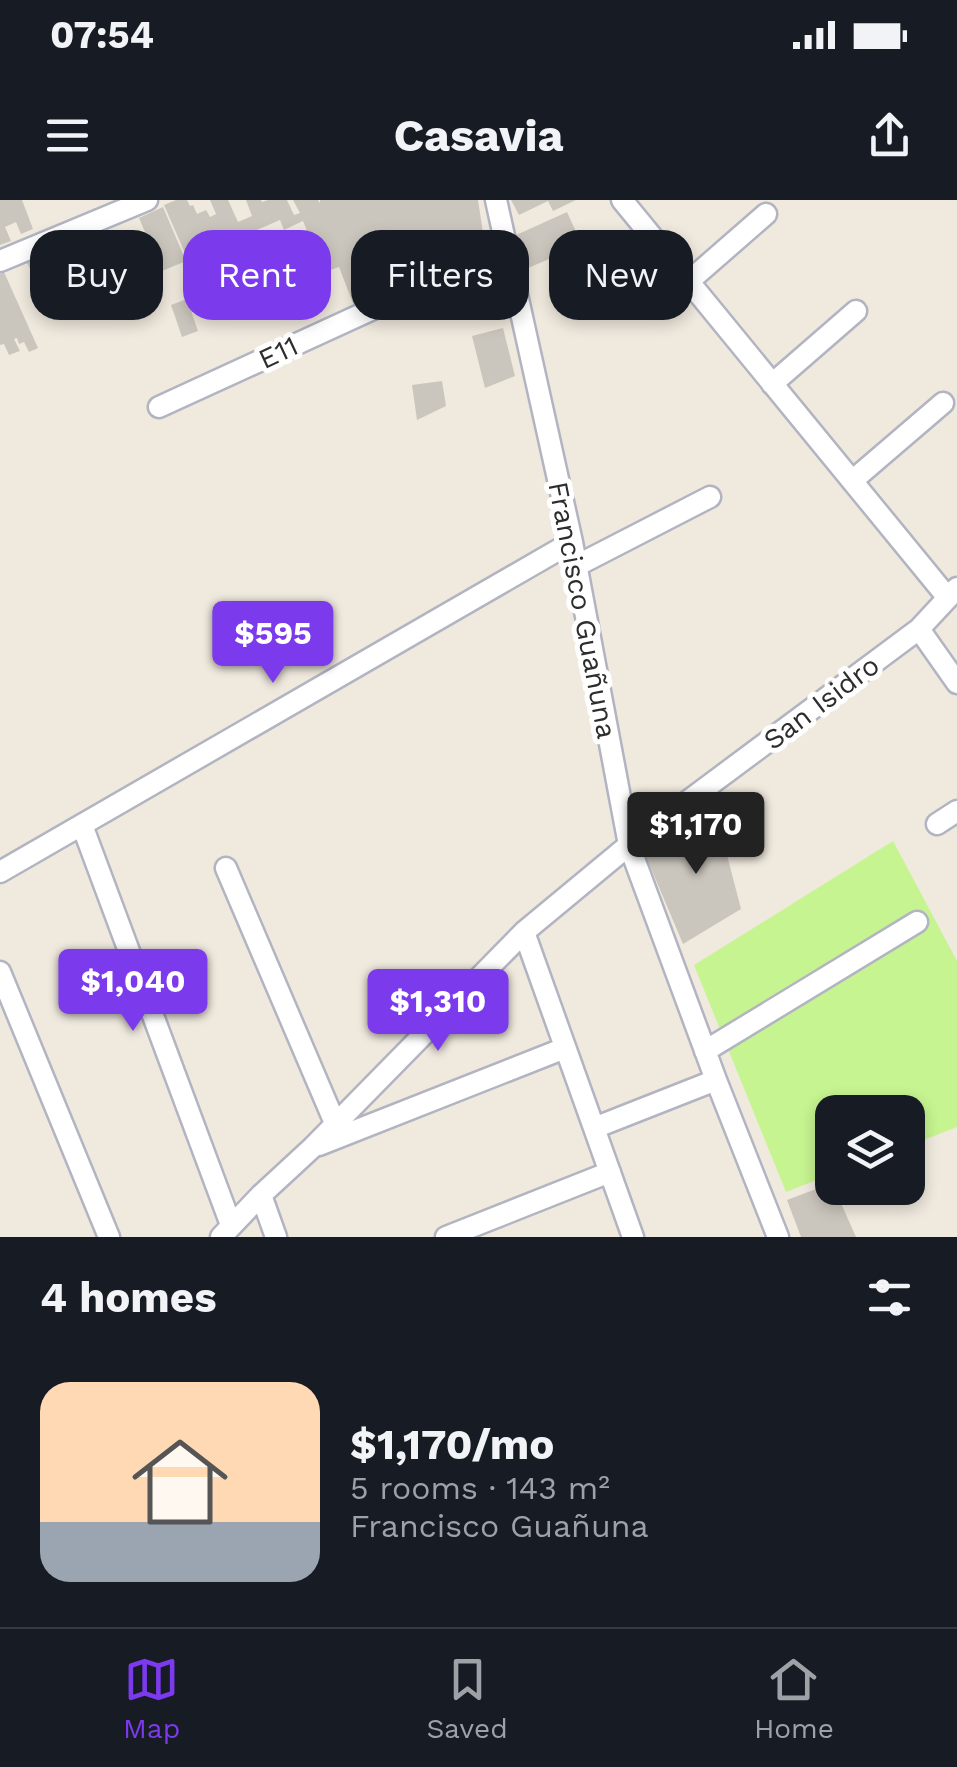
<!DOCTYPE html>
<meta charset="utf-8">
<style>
body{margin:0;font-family:"Work Sans",sans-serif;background:#242831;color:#f1f3f6;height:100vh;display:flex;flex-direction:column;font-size:38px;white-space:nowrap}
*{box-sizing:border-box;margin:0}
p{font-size:32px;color:#9ea1a6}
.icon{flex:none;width:55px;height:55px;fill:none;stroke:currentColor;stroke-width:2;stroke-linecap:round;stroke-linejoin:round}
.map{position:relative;height:1037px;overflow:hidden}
.sheet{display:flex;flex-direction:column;background:#171b24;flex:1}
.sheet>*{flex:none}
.hud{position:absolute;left:30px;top:30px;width:898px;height:90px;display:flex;gap:20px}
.controls{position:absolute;left:815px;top:895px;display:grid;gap:20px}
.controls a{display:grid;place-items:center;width:110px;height:110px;border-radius:20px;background:#171b24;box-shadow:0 5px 15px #0003;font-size:50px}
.price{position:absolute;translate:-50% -85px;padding:0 22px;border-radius:10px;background:#7c3aed;color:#fff;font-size:32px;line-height:65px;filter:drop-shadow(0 2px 5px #0008)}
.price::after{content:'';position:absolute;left:50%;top:60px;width:30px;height:22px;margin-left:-15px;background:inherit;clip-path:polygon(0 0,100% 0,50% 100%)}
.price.active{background:#222;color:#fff}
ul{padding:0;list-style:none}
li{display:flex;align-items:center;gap:30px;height:250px;padding:0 40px}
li+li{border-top:2px solid #363941}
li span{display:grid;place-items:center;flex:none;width:280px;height:200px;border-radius:30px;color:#555}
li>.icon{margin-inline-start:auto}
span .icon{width:120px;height:120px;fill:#fffc;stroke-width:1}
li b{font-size:42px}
h2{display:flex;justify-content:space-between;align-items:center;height:120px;padding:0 40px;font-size:42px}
.pill{padding:0 35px;border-radius:30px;background:#171b24;box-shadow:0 5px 15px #0003;font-size:35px;line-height:90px}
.pill.active{background:#7c3aed;color:#fff}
.status{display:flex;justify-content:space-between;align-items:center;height:70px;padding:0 50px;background:#171b24;direction:ltr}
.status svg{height:28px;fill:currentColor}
header{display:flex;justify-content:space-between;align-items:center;height:130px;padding:0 40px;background:#171b24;font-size:45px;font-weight:700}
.menu{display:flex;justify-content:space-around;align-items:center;height:140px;border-top:2px solid #363941;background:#171b24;font-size:28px;color:#9ea1a6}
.menu a{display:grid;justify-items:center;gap:5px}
.menu .active{color:#7c3aed}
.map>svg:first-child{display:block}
.pitch{fill:#c6f490}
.building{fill:#cbc6bd}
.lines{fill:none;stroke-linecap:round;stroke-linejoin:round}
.minor-casing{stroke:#b2b4c2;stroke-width:25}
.minor{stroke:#fff;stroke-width:20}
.labels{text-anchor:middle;stroke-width:10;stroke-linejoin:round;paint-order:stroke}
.street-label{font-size:28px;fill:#2d2d2d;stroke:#fff}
</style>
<div class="status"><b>07:54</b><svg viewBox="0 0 49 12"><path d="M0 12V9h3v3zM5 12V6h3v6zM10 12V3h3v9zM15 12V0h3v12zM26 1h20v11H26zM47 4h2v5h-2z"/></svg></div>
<header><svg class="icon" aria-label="menu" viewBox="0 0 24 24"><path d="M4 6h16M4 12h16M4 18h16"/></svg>Casavia<svg class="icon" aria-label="share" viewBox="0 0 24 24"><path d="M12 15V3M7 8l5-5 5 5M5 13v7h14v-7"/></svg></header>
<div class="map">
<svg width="957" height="1037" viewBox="0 0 957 1037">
<rect width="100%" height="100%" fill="#f0e9de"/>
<path class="pitch" d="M893,641L957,761V927L908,946V912H832V974L786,992L694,765Z"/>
<path class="building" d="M0,0H22L33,29L21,34L16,22L5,27L11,41L0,45Z
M176,0H187L190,6L193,5L197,14L206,10L210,17L216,14L210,0H228L238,22L252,16L246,0H261L262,2L268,0H287L294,15L300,13L293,0H318L320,3V0H478L485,46L424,71L427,76L354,106L339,67L330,70L327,62L321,64L303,21L284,30L280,20L188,60L164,5Z
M511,0H576L553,11L548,1L519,15Z
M163,7L186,61L162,71L139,18Z
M567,12L578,36L564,42L568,51L528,68L514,36Z
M146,41L159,73L136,82L123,51Z
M57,47L77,93L95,85L91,77L100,74L110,96L53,120L26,60Z
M4,72L38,148L29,152L24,142L19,144L17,138L14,139L20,151L9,155L4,144L0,145V74Z
M187,99L198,131L182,137L171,105Z
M503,128L515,176L485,188L472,136Z
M442,181L446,206L417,220L412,185Z
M715,609L741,709L683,744L645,654Z
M832,983L856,1037H801L787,1000Z"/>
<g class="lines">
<g class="minor-casing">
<path id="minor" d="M496,0L572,342L629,645L716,880L778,1037
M622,0L948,398
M0,61L147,0
M688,82L766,14
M772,184L856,111
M159,207L506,48
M852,281L943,203
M576,366L710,297
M919,429L957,483
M937,624L957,611
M82,625L231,1025
M226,668L335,923
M0,672L572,342
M524,732L633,1037
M0,772L109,1037
M705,851L917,722
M594,928L716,880
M319,945L565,848
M261,995L276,1037
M221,1037L261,995L313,947L524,732L629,645L919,429L957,388
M446,1037L610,972"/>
</g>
<use href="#minor" class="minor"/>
</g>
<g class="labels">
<g class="street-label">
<text transform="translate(278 152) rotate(-25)" y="10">E11</text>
<text transform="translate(583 410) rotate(79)" y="10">Francisco Guañuna</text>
<text transform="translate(821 502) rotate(-37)" y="10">San Isidro</text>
</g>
</g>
</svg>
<div class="controls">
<a><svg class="icon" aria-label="layers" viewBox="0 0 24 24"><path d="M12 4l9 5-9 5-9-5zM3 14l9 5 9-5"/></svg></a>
</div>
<b class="price" style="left:273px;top:486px">$595</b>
<b class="price active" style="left:696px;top:677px">$1,170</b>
<b class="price" style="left:133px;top:834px">$1,040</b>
<b class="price" style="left:438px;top:854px">$1,310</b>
<div class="hud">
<a class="pill">Buy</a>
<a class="pill active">Rent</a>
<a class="pill">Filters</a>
<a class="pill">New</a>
</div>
</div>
<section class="sheet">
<h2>4 homes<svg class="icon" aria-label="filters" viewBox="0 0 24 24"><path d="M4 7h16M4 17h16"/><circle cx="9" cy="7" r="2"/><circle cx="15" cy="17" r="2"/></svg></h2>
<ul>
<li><span style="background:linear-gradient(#ffd9b3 70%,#9aa5b1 0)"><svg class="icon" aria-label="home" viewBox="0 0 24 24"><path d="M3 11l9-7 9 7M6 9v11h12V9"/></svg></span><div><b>$1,170/mo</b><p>5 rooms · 143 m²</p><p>Francisco Guañuna</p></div></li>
</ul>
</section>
<nav class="menu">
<a class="active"><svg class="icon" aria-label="map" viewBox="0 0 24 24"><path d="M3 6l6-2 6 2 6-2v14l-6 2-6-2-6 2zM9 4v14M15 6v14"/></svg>Map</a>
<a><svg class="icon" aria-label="saved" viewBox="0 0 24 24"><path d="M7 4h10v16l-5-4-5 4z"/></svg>Saved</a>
<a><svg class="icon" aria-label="home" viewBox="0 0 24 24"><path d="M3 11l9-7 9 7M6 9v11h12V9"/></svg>Home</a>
</nav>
